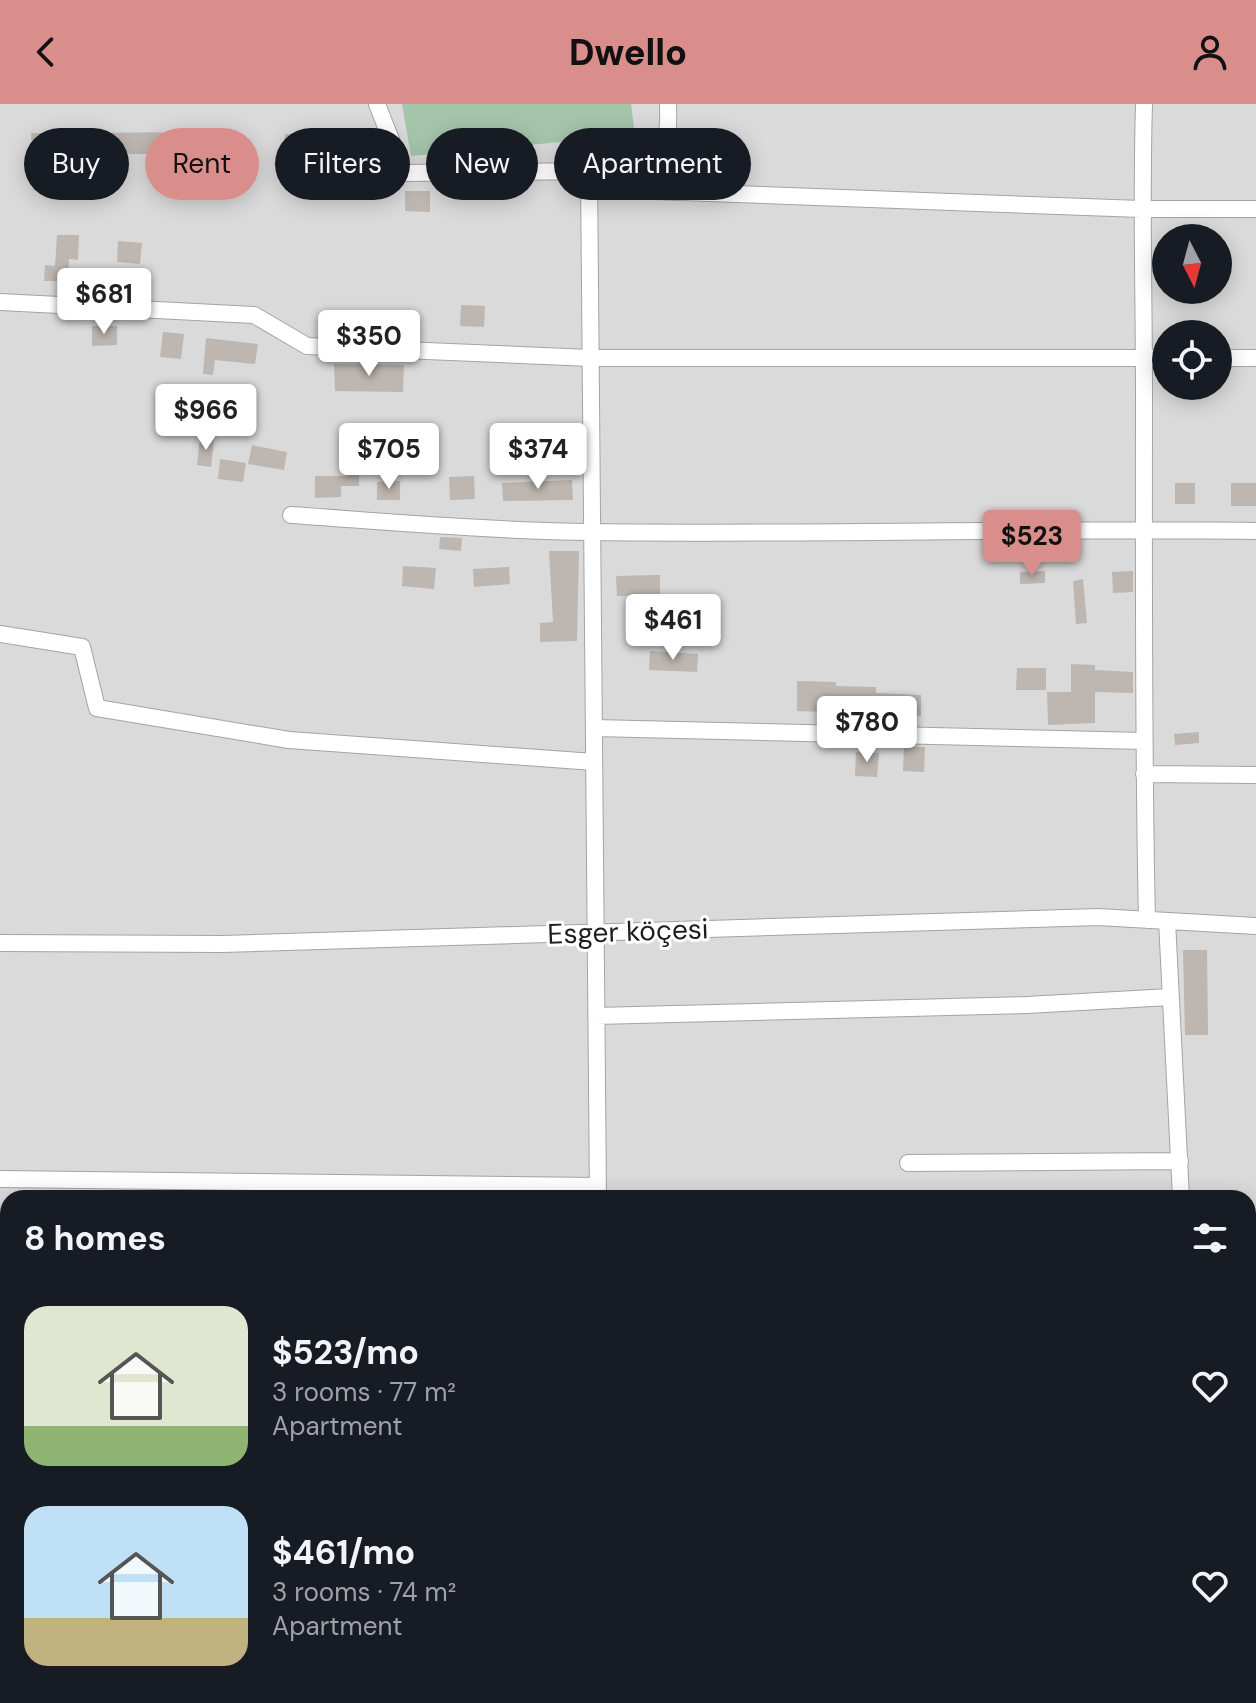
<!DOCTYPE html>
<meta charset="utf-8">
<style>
body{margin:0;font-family:"DM Sans",sans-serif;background:#20242c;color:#f1f3f6;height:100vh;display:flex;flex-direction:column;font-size:30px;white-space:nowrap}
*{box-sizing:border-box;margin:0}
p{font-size:26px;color:#9ea1a6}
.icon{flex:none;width:44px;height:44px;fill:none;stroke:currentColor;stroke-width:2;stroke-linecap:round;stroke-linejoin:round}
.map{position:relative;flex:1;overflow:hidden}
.side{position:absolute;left:0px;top:1086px;width:1256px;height:514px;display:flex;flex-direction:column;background:#171b24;border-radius:24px 24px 0 0;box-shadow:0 4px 20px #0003}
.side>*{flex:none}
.banner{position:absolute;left:24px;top:24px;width:800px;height:72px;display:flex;gap:16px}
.needle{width:52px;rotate:174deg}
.controls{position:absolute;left:1152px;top:120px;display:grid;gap:16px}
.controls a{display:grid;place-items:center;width:80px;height:80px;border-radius:50%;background:#171b24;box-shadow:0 4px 20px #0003;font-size:40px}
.price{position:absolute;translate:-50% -68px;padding:0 18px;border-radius:8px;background:#fff;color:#222;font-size:26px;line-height:52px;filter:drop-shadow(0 2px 4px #0008)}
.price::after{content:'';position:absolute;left:50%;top:48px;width:24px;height:18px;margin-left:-12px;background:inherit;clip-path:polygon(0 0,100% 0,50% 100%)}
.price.active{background:#da8e8c;color:#111}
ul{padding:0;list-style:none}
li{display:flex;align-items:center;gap:24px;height:200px;padding:0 24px}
li span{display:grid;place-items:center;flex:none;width:224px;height:160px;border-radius:24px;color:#555}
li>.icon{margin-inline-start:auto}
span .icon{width:96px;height:96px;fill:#fffc;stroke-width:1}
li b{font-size:34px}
h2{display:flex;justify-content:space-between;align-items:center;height:96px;padding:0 24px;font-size:34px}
.pill{padding:0 28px;border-radius:36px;background:#171b24;box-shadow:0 4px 20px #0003;font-size:28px;line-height:72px}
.pill.active{background:#da8e8c;color:#111}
header{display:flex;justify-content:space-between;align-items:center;height:104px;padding:0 24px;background:#da8e8c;color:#111;font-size:36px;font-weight:800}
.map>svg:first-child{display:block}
.residential{fill:#dbdada;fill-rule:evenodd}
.education{fill:#fcfddc}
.cemetery{fill:#a5c5ab}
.building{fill:#beb6b0}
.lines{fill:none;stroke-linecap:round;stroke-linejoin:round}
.minor-casing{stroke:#a4a4a4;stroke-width:18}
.path{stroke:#f2836f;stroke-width:2;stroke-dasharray:4 4;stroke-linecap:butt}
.minor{stroke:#fff;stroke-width:16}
.labels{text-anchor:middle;stroke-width:6;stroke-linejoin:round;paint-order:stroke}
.street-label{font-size:28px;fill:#1d1d1d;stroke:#fff}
</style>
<header><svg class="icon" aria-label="back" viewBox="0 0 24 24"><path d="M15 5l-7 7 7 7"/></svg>Dwello<svg class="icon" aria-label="person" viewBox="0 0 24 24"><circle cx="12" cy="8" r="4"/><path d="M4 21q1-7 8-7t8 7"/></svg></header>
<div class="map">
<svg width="1256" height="1599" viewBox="0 0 1256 1599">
<rect width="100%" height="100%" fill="#edeae3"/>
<path class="residential" d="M0,0H1256V1229H1248V1094H8V1592H186L149,1599H0ZM1166,134H1218V186H1166ZM1166,230H1218V282H1166Z"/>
<path class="education" d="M0,1278H8V1559L0,1557Z"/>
<path class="cemetery" d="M402,0H631L635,31L411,52Z"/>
<path class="building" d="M219,28V50H84V53L60,54V46L32,47L31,29Z
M285,30H309V60H285Z
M405,87H430V108L405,107Z
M57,131H79L78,156L69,155L68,177H44L45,161L55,162Z
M118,137L142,139L140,160L117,158Z
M461,201L485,202L484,223L460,222Z
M92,222H117V241L92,242Z
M163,228L184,230L181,255L160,253Z
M206,234L258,240L255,260L215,256L213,271L203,270Z
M334,260L404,261L403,288L335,287Z
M200,334L214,336L211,363L197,361Z
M252,341L287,348L284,366L248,360Z
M348,347H360L359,382H341V393L315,394V372H347Z
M220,355L246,359L243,378L218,375Z
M474,372L475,395L450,396L449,373Z
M572,376L573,396L503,397L502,379Z
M400,377V396H377V378Z
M1175,379H1195V400H1175Z
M1231,379H1256V402H1231Z
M440,433L462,434L461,447L439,445Z
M549,447H579L577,537L540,538V519L553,518Z
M403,462L436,464L434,485L402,482Z
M509,463L510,480L474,483L473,465Z
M1045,467V479L1020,480V468Z
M1133,467V488L1113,489L1112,468Z
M660,471V510L649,511L648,491L617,492L616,472Z
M1083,475L1087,519L1076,520L1073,477Z
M650,547L698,550L697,568L649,566Z
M1071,560L1095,561V566L1133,568V589L1095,588V619L1048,621L1047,588H1071Z
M1017,564H1046V586H1016Z
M797,577L836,578V582L876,583V589L921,591V612L797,607Z
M1199,628V639L1175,641L1174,630Z
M904,642L925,643L924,668L903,667Z
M856,648L879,649L877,673L855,672Z
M1183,846H1207L1208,931H1185Z"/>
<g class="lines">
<g class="minor-casing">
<path id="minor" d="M377,0L404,69L589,67L626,86C661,55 670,49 668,0
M1144,0C1141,97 1144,193 1144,290C1144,465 1143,641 1147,816
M589,67L598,1094
M626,86L1141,105H1256
M0,198L254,211L307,242L591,254H1166
M1218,254H1256
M291,411C392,418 493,427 594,428C815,431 1035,424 1256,427
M0,530L82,543L97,604L289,636L594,658
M594,624L1144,637
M1144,670L1256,671
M1167,817L1181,1094
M0,839L222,840L1098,813L1256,822
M596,912L1027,901L1170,893
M908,1059L1180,1057
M0,1075L598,1082
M1248,1139H1256
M0,1253H8
M1248,1253H1256"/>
</g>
<path class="path" d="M1089,1592L1090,1599"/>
<use href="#minor" class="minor"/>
</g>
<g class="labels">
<g class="street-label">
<text transform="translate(628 827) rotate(-2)" y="10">Esger köçesi</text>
</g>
</g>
</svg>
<div class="controls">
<a><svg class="needle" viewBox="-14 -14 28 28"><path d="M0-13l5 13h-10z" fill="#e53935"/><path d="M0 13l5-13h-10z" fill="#9ea1a6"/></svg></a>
<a><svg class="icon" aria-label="locate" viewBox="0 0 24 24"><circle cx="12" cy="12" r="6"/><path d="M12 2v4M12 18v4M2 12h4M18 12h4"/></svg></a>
</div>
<b class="price" style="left:104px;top:232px">$681</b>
<b class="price" style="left:369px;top:274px">$350</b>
<b class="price" style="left:206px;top:348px">$966</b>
<b class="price" style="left:389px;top:387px">$705</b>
<b class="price" style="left:538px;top:387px">$374</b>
<b class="price active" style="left:1032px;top:474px">$523</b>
<b class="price" style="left:673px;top:558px">$461</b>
<b class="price" style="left:867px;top:660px">$780</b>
<div class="banner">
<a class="pill">Buy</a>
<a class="pill active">Rent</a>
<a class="pill">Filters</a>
<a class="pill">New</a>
<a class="pill">Apartment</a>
</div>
<section class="side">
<h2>8 homes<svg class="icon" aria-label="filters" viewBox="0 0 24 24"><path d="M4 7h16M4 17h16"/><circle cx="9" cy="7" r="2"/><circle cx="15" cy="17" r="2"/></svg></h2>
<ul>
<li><span style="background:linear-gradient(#dfe7d0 75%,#8fb573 0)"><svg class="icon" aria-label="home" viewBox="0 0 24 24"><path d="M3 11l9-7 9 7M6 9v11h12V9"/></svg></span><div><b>$523/mo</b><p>3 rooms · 77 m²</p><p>Apartment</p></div><svg class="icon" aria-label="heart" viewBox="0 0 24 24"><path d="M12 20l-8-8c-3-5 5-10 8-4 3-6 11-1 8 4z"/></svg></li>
<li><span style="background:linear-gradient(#bfe0f5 70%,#c2b280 0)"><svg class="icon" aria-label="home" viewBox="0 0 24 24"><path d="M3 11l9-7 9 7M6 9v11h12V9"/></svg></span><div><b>$461/mo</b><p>3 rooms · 74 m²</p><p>Apartment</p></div><svg class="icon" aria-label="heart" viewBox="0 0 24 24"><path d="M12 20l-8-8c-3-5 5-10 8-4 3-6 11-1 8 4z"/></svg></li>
</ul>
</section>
</div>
